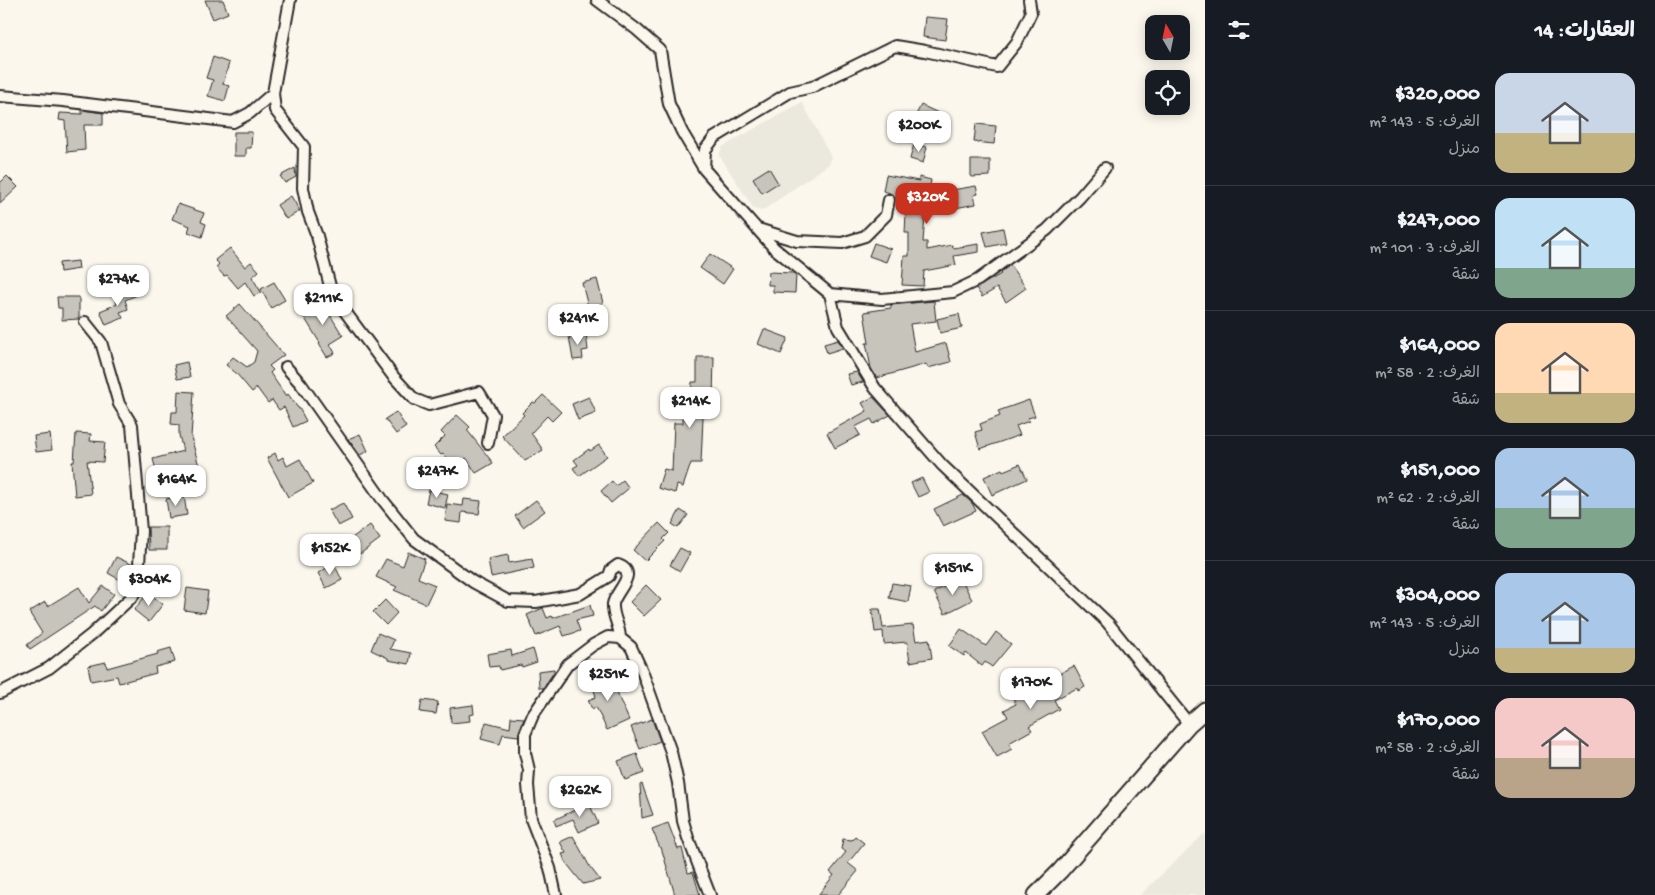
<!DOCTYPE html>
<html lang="ar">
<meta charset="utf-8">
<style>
body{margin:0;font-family:"Gochi Hand","Playpen Sans Arabic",sans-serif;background:#242831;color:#f1f3f6;direction:rtl;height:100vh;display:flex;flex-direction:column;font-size:19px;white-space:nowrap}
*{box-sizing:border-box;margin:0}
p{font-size:16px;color:#9ea1a6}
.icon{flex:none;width:28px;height:28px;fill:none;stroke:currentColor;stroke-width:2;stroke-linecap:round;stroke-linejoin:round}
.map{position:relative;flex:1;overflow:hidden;direction:ltr}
.details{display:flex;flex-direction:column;background:#171b24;width:450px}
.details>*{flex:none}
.needle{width:32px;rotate:351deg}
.controls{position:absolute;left:1145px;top:15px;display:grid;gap:10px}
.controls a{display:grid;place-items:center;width:45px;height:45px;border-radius:10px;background:#171b24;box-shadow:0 2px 12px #0003;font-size:25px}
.price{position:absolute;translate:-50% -42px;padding:0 11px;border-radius:10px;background:#fff;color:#222;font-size:16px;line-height:32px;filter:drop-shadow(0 1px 2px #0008)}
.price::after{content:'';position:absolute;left:50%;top:30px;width:15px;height:11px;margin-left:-8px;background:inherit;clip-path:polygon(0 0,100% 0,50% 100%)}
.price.selected{background:#c8321e;color:#fff}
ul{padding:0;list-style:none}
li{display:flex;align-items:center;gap:15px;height:125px;padding:0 20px}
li+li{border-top:1px solid #363941}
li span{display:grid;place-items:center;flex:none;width:140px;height:100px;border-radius:15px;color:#555}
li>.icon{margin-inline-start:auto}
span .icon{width:60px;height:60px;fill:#fffc;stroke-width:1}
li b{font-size:21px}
h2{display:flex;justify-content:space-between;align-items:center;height:60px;padding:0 20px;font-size:21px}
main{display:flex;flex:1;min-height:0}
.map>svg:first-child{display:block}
.built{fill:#ebe8de}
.building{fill:#c7c4bc;stroke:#2b2b2b}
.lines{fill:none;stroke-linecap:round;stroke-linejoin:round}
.minor-casing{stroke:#2b2b2b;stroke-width:14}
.primary-casing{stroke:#2b2b2b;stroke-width:19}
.minor{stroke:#fbf7ec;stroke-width:10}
.primary{stroke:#fbf7ec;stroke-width:15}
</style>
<main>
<section class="details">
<h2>العقارات: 14<svg class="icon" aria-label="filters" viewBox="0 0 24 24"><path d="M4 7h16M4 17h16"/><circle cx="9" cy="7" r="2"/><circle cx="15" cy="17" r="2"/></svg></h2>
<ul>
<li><span style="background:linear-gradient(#c9d6e8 60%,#c2b280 0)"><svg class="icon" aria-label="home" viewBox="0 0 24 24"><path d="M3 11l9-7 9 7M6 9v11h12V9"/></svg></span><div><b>$320,000</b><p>الغرف: 5 · 143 m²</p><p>منزل</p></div></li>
<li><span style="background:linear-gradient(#bfe0f5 70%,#7fa58c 0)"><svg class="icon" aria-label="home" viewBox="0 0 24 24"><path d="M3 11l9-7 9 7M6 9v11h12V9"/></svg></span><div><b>$247,000</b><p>الغرف: 3 · 101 m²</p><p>شقة</p></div></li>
<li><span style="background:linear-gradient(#ffd9b3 70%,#c2b280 0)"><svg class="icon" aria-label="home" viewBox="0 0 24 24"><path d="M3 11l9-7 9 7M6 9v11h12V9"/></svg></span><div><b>$164,000</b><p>الغرف: 2 · 58 m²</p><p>شقة</p></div></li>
<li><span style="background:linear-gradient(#a9c7e8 60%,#7fa58c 0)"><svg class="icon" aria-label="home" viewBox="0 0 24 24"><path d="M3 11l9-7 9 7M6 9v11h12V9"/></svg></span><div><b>$151,000</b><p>الغرف: 2 · 62 m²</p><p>شقة</p></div></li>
<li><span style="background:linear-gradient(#a9c7e8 75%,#c2b280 0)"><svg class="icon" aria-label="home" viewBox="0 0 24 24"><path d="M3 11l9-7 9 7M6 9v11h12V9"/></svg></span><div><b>$304,000</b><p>الغرف: 5 · 143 m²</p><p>منزل</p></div></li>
<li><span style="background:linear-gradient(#f6c9c9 60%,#b9a48a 0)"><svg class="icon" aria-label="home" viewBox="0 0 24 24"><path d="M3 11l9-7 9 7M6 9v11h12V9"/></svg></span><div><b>$170,000</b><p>الغرف: 2 · 58 m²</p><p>شقة</p></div></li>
</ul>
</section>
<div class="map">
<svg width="1205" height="895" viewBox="0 0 1205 895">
<rect width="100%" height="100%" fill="#fbf7ec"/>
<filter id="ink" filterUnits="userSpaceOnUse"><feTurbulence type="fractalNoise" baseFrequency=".02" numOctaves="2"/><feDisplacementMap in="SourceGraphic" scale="10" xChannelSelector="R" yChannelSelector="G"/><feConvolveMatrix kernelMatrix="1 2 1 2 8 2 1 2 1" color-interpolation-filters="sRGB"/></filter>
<g filter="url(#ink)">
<path class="built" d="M802,102L831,157L829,164L762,211L754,209L719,155L722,147Z
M1205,833V895H1140Z"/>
<path class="building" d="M205,0H223L228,13L213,19Z
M925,17L948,19L945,40L923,37Z
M213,57L229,63L223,84L229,86L225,101L208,96L213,80L206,78Z
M921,105L949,118L940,137L912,123Z
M82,110L103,113V125H84L85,150L67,152L65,121L59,120L60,113L82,114Z
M976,124L996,126L994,144L974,142Z
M234,132H252L251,148H246V156H234Z
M914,144L927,147L923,163L910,159Z
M971,160H990V176L971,177Z
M295,168L296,177L285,183L280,176Z
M769,168L778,183L762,193L753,178Z
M886,175L919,181V177L931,180L930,186L952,190L976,186L978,194L974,195L976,204L950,209L949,204L931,201L928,216H925L923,242H927V250L952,245L953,248L979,244V252L954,256L956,265L924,271L923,286L902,285L904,256H909V233H905L906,212H904L906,199L895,197L890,193L883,191Z
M7,176L18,187L0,204V183Z
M291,196L300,211L286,219L277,205Z
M178,204L204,213L201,222L206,224L202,237L188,232L190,226L172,219Z
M1003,228L1006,243L987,247L983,232Z
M874,243L891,249L886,262L869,256Z
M230,248L245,267L251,262L259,271L252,277L261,292L254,296L245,282L238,288L227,275L224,276L216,267L219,264L215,260Z
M710,254L733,269L723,284L700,268Z
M78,261L79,269L60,272L59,263Z
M1010,265L1026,288L1006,302L997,288L982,297L976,288L1001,274L1000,273Z
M769,272L793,273L796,275L795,293L773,292V285H768Z
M597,279L603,303L588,307L582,283Z
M274,282L285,300L271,308L261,289Z
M134,288L137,295L125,300L128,309L120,312L123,318L106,325L100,311L117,304L114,296Z
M57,297H79V319L62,320V308H58Z
M321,300L343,336L330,344L335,353L327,357L319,344L320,343L301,312Z
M934,301L936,321L910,324L915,352L946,343L951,362L928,368L926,364L877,378L871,368L866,343H869L864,312L891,308V305Z
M240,304L284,355L269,366L273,370L270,373L286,396L288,394L298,408H299L306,421L293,427L284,407L279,410L272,400L268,403L257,388L252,392L236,373L226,365L233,357L247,367L254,362L257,351L226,316Z
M594,307L599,326L587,328L583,309Z
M959,314L962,328L940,333L937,319Z
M764,329L788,338L781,354L758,344Z
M586,334L588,350L582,351L583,359L573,360L569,336Z
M838,340L843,348L827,353L824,344Z
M697,357H714L713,397L704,396L701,463H691L683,487L677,485L675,493L658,488L664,469L672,471L674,423H683V409H691L692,382H697Z
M187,362L190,377L177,379L174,365Z
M857,372L863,382L851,385L847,374Z
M178,391L194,392L191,437L199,466L158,478L153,459L183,451L179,435V425L171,424L172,412H177Z
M543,395L561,412L552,421L547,416L531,433L543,450L525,461L502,436L524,415L522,413L533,402L535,403Z
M589,397L596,413L578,420L572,404Z
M873,397L890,415L874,424L871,419L855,427L860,435L835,448L827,433L867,411L862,403Z
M1029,400L1035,416L1028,418L1029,421L1016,426L1020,435L980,449L975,432L982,430L980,424L1000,416L998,411Z
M396,412L406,427L396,434L385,419Z
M457,415L470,427L467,430L493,463L476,473L466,458L455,468L443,454L441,455L434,447L445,436L441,432Z
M76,433L91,434L90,441L105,442L103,462L87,461L91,494L75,496L72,462H74Z
M50,434L52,450L36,452L34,436Z
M360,434L368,451L360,455L348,439Z
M599,445L607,456L579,476L573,468L578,465L574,460L589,449L590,451Z
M275,453L278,460L283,457L287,466L300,459L313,483L288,497L267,458Z
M1020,464L1027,479L992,495L984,477L1002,469L1003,471Z
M922,478L929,492L918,497L911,483Z
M623,480L629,488L611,503L601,491L612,481L616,486Z
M429,490L448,494L445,508L426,503Z
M963,495L972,503L976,511L943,526L934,509Z
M184,496L187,515L169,518L166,499Z
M464,499L481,501L479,514L462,512L461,523L445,521L447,504L463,506Z
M536,500L545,511L523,527L515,516Z
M343,503L352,519L338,526L329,510Z
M680,510L688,515L678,528L672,524Z
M659,523L669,533L663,539L665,541L645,561L633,550Z
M370,525L380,539L360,554L349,540Z
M148,527H167V550H149Z
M680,548L690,553L680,571L670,565Z
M408,552L425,559L418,578L435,585L426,604L394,590L397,587L376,577L386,559L403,566Z
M508,555L509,563L532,559L534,568L491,577L488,559Z
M116,557L131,564L122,581L108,573Z
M334,564L342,580L326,588L318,573Z
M961,578L972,600L945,614L934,592Z
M892,583L911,586L908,602L889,598Z
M646,585L661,600L644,616L630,602Z
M103,586L114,594L101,611L95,606L30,649L27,645L42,633L29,612L45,602L48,606L79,587L89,603Z
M187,588L208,591L205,613L184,610Z
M148,593L163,604L149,622L134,610Z
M385,600L397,613L386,625L373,612Z
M590,605L593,616L576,620L580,631L564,636L560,626L536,636L527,615L543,608L547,618L552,616L553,618Z
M872,609H880L883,628L913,625L916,641L929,639L932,658L910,662L907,642L884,644L883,631L875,632Z
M961,629L986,646L996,632L1011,644L992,667L985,662L982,666L966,653L964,656L949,646Z
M378,633L394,640L390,649L411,653L409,664L388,660V658L371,650Z
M171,648L175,662L155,667L156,673L119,683L117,676L91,681L88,666L106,662L107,668L158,654L157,652Z
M533,649L537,662L522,667L521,665L500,670L499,666L489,667L487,654L511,650L512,656Z
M1074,666L1085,687L1078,691L1077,688L1054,700L1059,709L1029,726L1032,730L1009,743L1012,749L997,757L982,731L1008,717L1004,710L1016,704L1013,698Z
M554,669V672L543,688H539L538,671Z
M612,673L619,698L629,720L607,730L596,707L592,709L588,700L596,697L591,679Z
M422,700L438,702L436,714L420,712Z
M473,705L474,714L469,715L470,721L451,723L450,708Z
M511,717L524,718L518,736L503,734L500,744L481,739L486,722L510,728Z
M652,719L660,741L640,749L631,727Z
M637,754L644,773L625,780L618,761Z
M642,784L653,815L642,818L640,785Z
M589,803L598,823L579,832L573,819L556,826L554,820Z
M668,823L678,849L682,848L688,873L693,872L700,895H675L661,847L660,848L652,829Z
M573,836L590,867L600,880L583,884L567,864L562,854L566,853L560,842Z
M855,836L864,843L848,863L858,871L838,895H818L834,875L830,872L846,852L841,849L843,839L852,840Z"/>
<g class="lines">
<g class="minor-casing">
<path id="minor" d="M290,0L273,93L275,110L304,147L303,188L308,212L317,236L332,294L393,376L414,399L429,405L479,392L493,415L488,443
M597,0L636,29L660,50L669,104L682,132L704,169
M1029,0L1031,13L1017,42L997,67L925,51L895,46L812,87L790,92L714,138L705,150L704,169L774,248L830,294L838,327L875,388L942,465L1108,623L1189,724
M0,96L63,101L233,122L250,113L273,93
M758,229L797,241L842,243L865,236L886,215L889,200
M830,294L882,299L953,292L978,280L1047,230L1080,197L1105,168
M286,367L301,384L382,499L414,539L473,582L508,601L536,602L580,594L609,576L611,570L618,565C640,573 615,591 613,604C612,616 620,626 620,638
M0,693L49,668L92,634L133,596L138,581L141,531L132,425L119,404L101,342L85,322
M556,895L550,868L531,819L528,785L529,770L525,753V734L533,715L568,664L593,645L608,637L620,638L631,647L642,671L671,752L678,783L683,821L688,838L710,895"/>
</g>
<g class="primary-casing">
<path id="primary" d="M1036,895L1060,871L1189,724L1205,710"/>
</g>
<use href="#minor" class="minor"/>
<use href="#primary" class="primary"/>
</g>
</g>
</svg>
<div class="controls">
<a><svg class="needle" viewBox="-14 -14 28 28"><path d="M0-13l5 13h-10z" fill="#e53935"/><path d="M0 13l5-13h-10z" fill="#9ea1a6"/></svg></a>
<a><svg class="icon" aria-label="locate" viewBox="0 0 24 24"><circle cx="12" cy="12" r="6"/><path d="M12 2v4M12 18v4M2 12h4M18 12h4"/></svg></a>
</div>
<b class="price" style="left:919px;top:153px">$200K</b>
<b class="price selected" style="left:927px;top:225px">$320K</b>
<b class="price" style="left:118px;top:307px">$274K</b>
<b class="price" style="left:323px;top:326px">$211K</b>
<b class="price" style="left:578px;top:346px">$241K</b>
<b class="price" style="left:690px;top:429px">$214K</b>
<b class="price" style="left:437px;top:499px">$247K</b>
<b class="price" style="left:176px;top:507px">$164K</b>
<b class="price" style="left:330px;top:576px">$152K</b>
<b class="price" style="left:953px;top:596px">$151K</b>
<b class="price" style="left:149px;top:607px">$304K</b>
<b class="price" style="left:608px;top:702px">$251K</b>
<b class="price" style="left:1031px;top:710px">$170K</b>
<b class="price" style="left:580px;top:818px">$262K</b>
</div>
</main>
